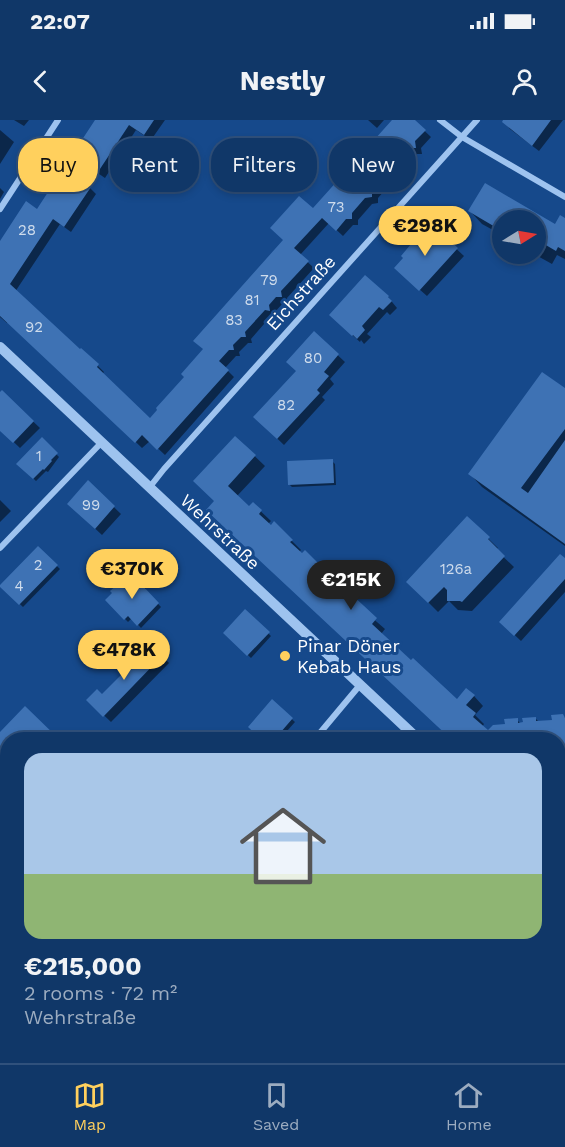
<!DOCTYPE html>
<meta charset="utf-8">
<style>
body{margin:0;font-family:"Work Sans",sans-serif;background:#193f6e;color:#f1f3f6;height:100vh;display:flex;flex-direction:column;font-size:22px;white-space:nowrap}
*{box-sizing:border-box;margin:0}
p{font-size:20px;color:#9cacc0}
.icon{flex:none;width:33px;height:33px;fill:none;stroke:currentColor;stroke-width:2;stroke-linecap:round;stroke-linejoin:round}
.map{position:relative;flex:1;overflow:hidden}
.panel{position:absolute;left:0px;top:612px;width:566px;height:332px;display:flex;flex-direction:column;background:#103768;border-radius:24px 24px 0 0;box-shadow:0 3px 9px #0003,0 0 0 2px #30517c}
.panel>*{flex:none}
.hud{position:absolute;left:18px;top:18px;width:530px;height:54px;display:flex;gap:12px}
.needle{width:39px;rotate:79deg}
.buttons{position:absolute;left:492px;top:90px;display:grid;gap:12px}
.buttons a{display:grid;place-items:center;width:54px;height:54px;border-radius:50%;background:#103768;box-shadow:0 3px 9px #0003,0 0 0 2px #30517c;font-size:30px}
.price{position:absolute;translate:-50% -51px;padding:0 14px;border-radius:21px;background:#ffd05d;color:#111;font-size:20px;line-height:39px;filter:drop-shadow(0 2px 3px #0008)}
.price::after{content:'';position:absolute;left:50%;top:36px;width:18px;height:14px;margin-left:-9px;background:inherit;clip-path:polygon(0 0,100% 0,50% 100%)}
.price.current{background:#222;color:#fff}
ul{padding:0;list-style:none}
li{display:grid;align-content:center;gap:12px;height:318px;padding:0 24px}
li span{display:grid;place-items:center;height:186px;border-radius:18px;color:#555}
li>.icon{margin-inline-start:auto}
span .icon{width:108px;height:108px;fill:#fffc;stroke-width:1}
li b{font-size:26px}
.tag{padding:0 21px;border-radius:24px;background:#103768;box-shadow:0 3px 9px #0003,0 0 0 2px #30517c;font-size:21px;line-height:54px}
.tag.current{background:#ffd05d;color:#111}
.status{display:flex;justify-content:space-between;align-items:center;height:42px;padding:0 30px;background:#103768;direction:ltr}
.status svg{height:16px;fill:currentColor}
header{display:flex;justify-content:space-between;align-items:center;height:78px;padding:0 24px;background:#103768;font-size:27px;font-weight:700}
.menu{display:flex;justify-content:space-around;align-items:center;height:84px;border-top:2px solid #30517c;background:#103768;font-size:16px;color:#9cacc0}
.menu a{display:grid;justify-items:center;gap:3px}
.menu .current{color:#ffd05d}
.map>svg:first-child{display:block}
.shadow{fill:#0007}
.building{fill:#3e72b4}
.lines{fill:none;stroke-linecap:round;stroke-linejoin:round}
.minor{stroke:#9ec3ef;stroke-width:6}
.tertiary{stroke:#9ec3ef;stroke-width:10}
.secondary{stroke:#cce0fb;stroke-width:12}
.poi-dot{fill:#ffd05d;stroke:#16498b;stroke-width:2}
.labels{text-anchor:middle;stroke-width:6;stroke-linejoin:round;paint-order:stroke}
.number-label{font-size:15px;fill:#cfdcec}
.street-label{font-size:18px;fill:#fff;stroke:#16498b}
.poi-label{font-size:18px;fill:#fff;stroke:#16498b;text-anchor:start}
</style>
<div class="status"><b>22:07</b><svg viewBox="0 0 49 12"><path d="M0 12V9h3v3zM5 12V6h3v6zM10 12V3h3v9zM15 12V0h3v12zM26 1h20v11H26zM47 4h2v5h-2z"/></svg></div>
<header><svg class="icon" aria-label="back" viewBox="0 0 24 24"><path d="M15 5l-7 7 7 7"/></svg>Nestly<svg class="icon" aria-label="person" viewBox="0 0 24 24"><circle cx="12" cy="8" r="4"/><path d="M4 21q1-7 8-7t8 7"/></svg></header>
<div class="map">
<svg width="565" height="943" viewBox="0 0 565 943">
<rect width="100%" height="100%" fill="#16498b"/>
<path class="shadow" d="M14,0H29L24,6Z
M97,0H165L151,20L136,10L105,58L80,41L74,35Z
M368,0H384L377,8Z
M394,0H413L431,17L421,28L422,34H417L403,50V55H398L378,78V83L372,84L358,100V105H353L343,116L329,103L300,135L314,148L287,178L288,183H283L275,192V197L271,196L251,219L252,223H248L239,232L240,236H236L225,248L234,257L165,335L150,321L142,328L85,273L8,202L7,203L0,197V124L37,91L90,68L96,74L71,112L60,104L15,172L98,246L104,252L102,254L150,300L186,257L205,230L313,90Z
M505,0H563L539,31L510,9L504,2Z
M0,10L14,22L0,44Z
M485,65L554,105L565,100V139L557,135L552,144L534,134H536V100H502V115L482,104L470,91Z
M0,68L4,72L0,79Z
M433,107L464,136L427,176L402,154L424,117Z
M388,177L397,188L390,195L387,192L367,214L371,217L364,224L361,220L360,222L337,201Z
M314,213L345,242L330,259L334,264L322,277L325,280L284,325L255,297L298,251Z
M565,270V426L482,367L470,354Z
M2,272L40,308L20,328L0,309V274Z
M236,318L265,346L237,376L249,388L253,384L271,401L268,404L271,407L274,403L301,430L299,432L302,435L305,432L333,460L331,462L385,509L381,514L457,581L474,576L483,586L475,595L484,604L482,607L488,613L517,600L521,604L535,598L539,602L553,601L563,596L565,598V640L558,641V620H453L216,381Z
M42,320L59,337L48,352L46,351L36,361L18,344Z
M332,341L335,344L336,365L292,367L289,364Z
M88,362L121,394L102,415L69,384Z
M0,380L11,391L0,402Z
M467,398L498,428L496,430L514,447L472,491L458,490L449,481L438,492L408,462Z
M38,428L60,449L23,487L1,466Z
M565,440V472L521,521L501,502Z
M132,454L146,468L145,470L161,487L141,508L132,498L128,502L107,480Z
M245,491L271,516L251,538L225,513Z
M152,526L169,543L111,602L88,580L102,576Z
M272,581L295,602L279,620H264Z
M0,614L8,620V699L0,691Z
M3,803L8,807L7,858L0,850V804Z
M558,886L565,899V938L558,926Z
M61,936H104L91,943H65Z
M291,936H338L340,943H291L293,941Z
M18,939L22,943H10Z"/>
<path class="building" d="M95,0H154L144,15L129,5L98,52L72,35Z
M392,0H415L426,10L415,21L416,28H410L397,43V49H391L372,71V77L365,78L352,93V99H346L336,111L322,98L294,128L309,141L281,171L282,177H276L269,185L270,191L265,190L245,212L246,217H241L233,225L234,230H229L219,241L229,250L157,330L142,315L135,323L0,196V121L26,81L37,89L63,49L91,67L64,107L53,99L10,164L80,229L81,228L99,244L97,247L150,298L157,290L156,288L184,257L181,254L203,229L193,221L283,120L270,108L299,76L313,88Z
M503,0H551L532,26L502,2Z
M485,63L555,104L560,95L565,98V131L558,127L556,131L544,124L539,132L536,131V100H502V111L468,91Z
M433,105L458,128L419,171L394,148L403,138L401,136L421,112L424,115Z
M365,155L389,176L388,177L392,181L383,190L379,187L362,206L365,210L357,219L353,215L352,216L329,195Z
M314,211L339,234L324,252L329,256L317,270L320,273L277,319L253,297L296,251L286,242Z
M542,252L565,268V309L521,368L528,373L565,320V424L468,354Z
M2,270L34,301L13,323L0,311V272Z
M235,316L256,335L228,366L249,386L253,382L262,390L259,394L271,405L274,401L293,420L290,422L302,433L305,430L324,449L322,451L334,462L336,460L377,498L372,504L411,540L413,538L457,579L466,568L475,575L466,585L476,593L473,597L488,610L493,605L505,604L504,599L518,598V603L523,602L522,598L536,597V601L552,600L551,595L563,594L565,598V631H558V620H452L226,409L206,390L214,381L193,361Z
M42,317L58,333L51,340L52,341L44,350L43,349L33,359L16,344Z
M333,339L334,363L288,365L287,341Z
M88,360L115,386L95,409L67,384Z
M467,396L490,417L488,419L505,436L462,482L460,481H447V470L444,467L428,483L406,462Z
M38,426L58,445L19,485L0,467V465Z
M560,434L565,438V459L514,516L499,502Z
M132,452L145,464L143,466L159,483L137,506L128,496L124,500L105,480L112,473L110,471L119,463L120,464Z
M245,489L270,512L247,536L223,513Z
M152,524L163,535L103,597L86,580L97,569L102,574L123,553L118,548L129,537L135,542Z
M272,579L293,598L274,620H262L248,607Z
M25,586L60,620H8V680L0,688V612Z
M3,801L8,809V848L0,852V803Z
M558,889L565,902V934L562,936L558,929Z
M60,936H86L90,943H63Z
M152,936H187L191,943H156Z
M289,936H333L335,943H290L289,941L291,940Z
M434,936H488L492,943H423Z"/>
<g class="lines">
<path class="minor" d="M440,0L462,17L565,77
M0,89L58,0
M149,368L164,349L477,0
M0,428L102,322
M314,620L360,565
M249,936L251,943"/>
<path class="tertiary" d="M0,227L419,620"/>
<path class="secondary" d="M558,654L565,653
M0,909L8,905"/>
</g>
<circle class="poi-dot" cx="285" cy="536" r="6"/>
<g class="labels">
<g class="number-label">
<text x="336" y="92">73</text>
<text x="27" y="115">28</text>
<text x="269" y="165">79</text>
<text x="252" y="185">81</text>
<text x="234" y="205">83</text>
<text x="34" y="212">92</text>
<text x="313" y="243">80</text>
<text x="286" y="290">82</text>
<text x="39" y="341">1</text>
<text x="91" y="390">99</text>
<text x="38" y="450">2</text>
<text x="456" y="454">126a</text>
<text x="19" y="471">4</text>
</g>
<g class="street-label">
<text transform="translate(301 173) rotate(-48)" y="6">Eichstraße</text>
<text transform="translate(220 412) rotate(43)" y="6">Wehrstraße</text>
</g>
<g class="poi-label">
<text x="297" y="532">Pinar Döner<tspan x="297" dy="21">Kebab Haus</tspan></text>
</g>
</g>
</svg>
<div class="buttons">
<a><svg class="needle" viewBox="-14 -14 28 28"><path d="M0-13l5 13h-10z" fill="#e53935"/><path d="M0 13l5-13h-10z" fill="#9cacc0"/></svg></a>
</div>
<b class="price" style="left:425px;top:137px">€298K</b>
<b class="price" style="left:132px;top:480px">€370K</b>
<b class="price current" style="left:351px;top:491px">€215K</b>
<b class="price" style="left:124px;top:561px">€478K</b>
<div class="hud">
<a class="tag current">Buy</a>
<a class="tag">Rent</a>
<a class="tag">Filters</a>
<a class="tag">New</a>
</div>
<section class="panel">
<ul>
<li><span style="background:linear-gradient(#a9c7e8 65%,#8fb573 0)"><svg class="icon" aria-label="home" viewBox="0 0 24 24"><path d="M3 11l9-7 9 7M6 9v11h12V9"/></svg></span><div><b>€215,000</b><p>2 rooms · 72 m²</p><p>Wehrstraße</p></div></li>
</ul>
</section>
</div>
<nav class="menu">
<a class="current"><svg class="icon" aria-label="map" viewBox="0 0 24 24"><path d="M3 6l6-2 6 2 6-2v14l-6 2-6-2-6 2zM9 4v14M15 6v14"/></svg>Map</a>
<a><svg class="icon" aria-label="saved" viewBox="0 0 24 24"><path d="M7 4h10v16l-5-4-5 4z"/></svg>Saved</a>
<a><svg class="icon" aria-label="home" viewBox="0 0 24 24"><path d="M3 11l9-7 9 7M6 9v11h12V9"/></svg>Home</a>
</nav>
